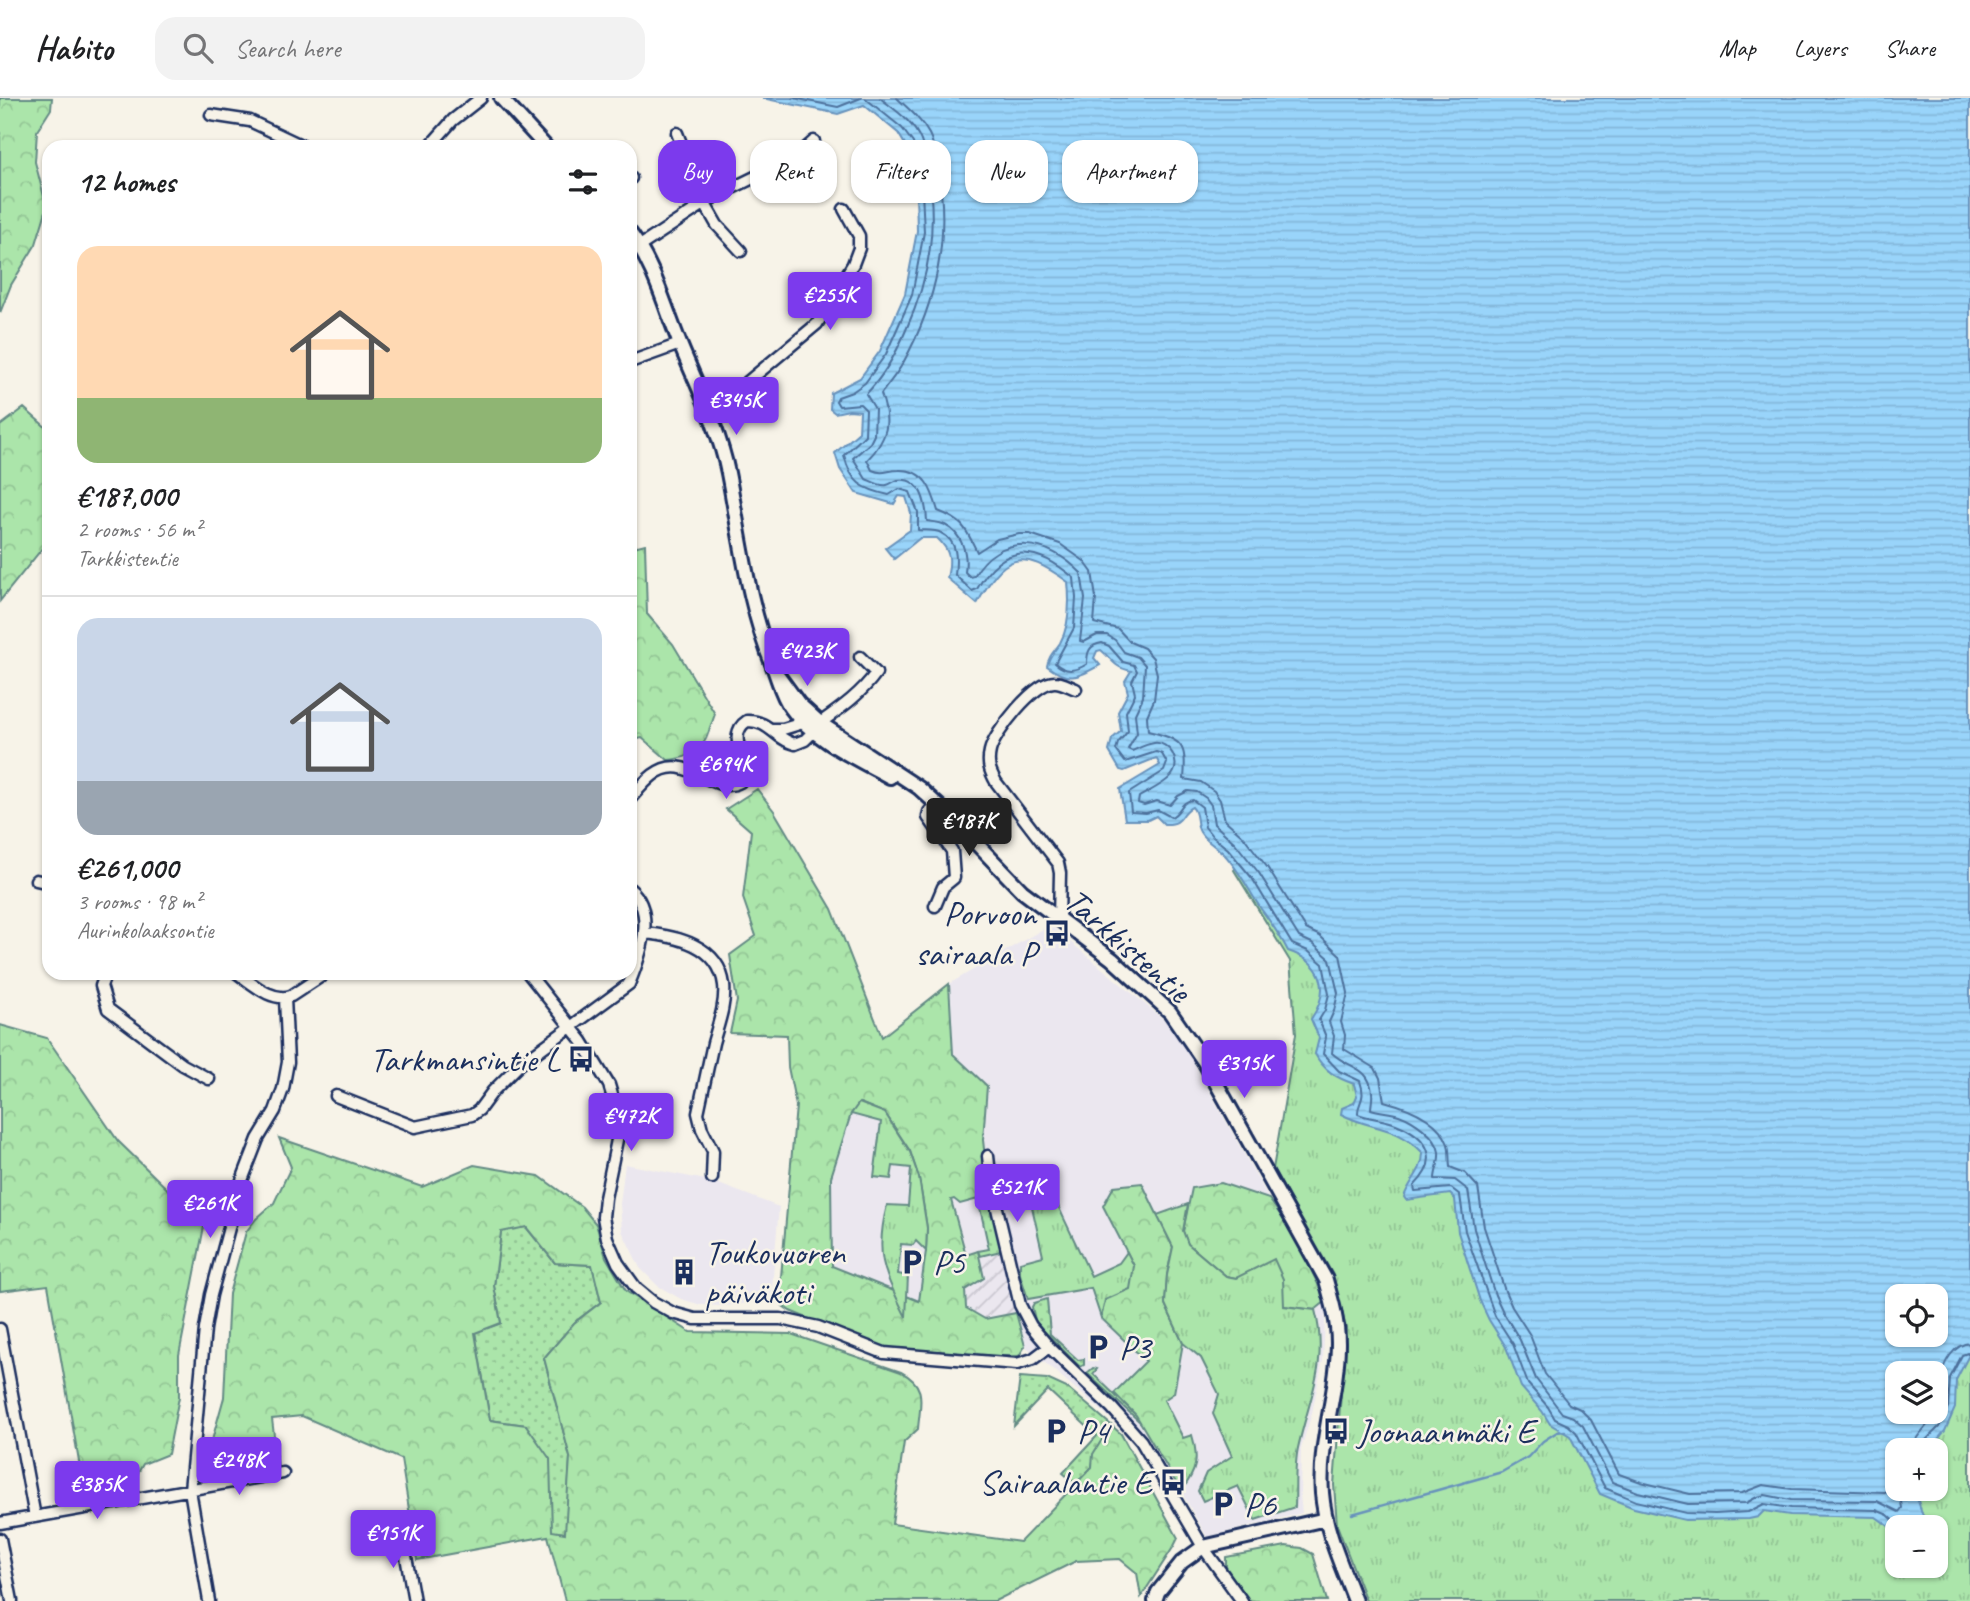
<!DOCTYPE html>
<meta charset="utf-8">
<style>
body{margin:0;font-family:Caveat,sans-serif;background:#f2f2f2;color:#202124;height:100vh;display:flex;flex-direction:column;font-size:26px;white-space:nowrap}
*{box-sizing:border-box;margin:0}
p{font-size:23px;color:#757577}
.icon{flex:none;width:38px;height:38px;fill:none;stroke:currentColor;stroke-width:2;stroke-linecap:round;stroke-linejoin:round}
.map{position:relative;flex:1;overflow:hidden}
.panel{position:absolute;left:42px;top:42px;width:595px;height:840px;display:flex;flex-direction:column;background:#fff;border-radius:21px;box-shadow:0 2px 5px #0004}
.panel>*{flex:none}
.guide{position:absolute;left:658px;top:42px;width:665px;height:63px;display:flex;gap:14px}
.fabs{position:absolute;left:1885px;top:1186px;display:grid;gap:14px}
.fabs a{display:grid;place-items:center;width:63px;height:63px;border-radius:14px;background:#fff;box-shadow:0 2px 5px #0004;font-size:35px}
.price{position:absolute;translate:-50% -60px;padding:0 16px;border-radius:7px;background:#7c3aed;color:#fff;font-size:23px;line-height:46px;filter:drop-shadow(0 2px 4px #0008)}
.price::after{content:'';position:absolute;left:50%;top:42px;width:21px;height:16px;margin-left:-10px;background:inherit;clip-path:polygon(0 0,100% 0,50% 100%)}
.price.on{background:#222;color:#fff}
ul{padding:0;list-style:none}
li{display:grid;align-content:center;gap:14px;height:371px;padding:0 35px}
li+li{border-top:2px solid #e0e0e0}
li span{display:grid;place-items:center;height:217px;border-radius:21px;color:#555}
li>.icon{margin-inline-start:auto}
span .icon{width:126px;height:126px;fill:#fffc;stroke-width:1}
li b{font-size:30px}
h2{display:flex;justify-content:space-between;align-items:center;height:84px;padding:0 35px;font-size:30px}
.pill{padding:0 24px;border-radius:21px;background:#fff;box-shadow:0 2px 5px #0004;font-size:24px;line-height:63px}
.pill.on{background:#7c3aed;color:#fff}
header{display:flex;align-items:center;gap:42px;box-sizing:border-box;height:98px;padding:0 35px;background:#fff;border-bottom:2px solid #e0e0e0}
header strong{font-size:33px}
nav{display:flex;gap:38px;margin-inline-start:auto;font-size:24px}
.search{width:490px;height:63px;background:#f2f2f2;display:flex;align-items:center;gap:18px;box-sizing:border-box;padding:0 24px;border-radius:21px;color:#757577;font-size:26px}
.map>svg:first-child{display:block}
.built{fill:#ebe7ef}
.industrial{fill:url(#industrial-furrows)}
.grass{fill:url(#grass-dots);stroke:#638a84;stroke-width:2}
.forest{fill:url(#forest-crowns);stroke:#638a84;stroke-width:2;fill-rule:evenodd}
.park{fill:url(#park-tufts);stroke:#638a84;stroke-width:2;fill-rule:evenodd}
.water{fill:url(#water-rules);stroke:#6792bc;stroke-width:2;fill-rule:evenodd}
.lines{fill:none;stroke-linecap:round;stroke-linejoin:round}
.shore{stroke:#4d719c;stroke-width:2}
.stream{stroke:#6792bc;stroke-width:2.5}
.minor-casing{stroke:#1b2f5e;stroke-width:15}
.tertiary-casing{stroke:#1b2f5e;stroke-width:18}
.minor{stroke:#f7f3e8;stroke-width:10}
.tertiary{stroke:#f7f3e8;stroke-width:12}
.labels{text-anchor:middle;stroke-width:5;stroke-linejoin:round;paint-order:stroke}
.poi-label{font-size:35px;fill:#1b2f5e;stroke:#f7f3e8;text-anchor:start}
.street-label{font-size:35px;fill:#1b2f5e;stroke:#f7f3e8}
</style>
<header>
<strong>Habito</strong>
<div class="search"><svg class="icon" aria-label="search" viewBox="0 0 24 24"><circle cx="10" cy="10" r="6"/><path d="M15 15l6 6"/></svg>Search here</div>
<nav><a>Map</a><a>Layers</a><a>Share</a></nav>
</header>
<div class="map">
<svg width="1970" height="1503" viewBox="0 0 1970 1503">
<defs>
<pattern id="industrial-furrows" width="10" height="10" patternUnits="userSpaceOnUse" patternTransform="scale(1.75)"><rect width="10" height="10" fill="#ebe7ef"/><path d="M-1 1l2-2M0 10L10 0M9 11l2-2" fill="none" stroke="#c9c6cf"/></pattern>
<pattern id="grass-dots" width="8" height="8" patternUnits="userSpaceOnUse" patternTransform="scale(1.75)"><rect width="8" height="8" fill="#abe5aa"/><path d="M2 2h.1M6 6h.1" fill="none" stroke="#93c595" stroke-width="1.8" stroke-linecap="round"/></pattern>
<pattern id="forest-crowns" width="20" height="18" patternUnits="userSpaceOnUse" patternTransform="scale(1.75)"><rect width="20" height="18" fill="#abe5aa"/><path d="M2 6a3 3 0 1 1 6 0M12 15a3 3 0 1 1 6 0" fill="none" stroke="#93c595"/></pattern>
<pattern id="park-tufts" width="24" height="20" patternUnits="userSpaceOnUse" patternTransform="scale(1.75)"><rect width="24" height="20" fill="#abe5aa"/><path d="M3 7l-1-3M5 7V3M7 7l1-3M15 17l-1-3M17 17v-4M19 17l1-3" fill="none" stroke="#93c595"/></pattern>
<pattern id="water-rules" width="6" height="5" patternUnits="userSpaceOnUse" patternTransform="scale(1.75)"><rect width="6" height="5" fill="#99d4fa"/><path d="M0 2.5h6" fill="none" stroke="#83b6d9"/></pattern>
</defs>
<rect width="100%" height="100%" fill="#f7f3e8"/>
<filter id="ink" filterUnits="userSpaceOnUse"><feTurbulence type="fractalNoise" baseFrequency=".0143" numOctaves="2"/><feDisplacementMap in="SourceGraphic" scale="14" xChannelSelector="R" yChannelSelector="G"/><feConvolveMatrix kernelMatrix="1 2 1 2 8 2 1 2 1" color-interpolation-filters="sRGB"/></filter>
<g filter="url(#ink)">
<path class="built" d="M1050,827L1175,931L1269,1101L1294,1136L1326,1203L1323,1262L1312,1315L1301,1351L1300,1397L1302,1415L1207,1439L1181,1393L1159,1361L1025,1248L831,1167V1079L851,1016L949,886Z
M625,1066L711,1083L779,1109L771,1202L724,1208L701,1207L681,1201L658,1188L640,1170L622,1133L620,1106Z"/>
<path class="industrial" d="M1001,1153L1016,1215L985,1221L966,1210L965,1192L983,1180L980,1158Z"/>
<path class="grass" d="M988,1096L1001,1153L980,1158L978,1153L989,1151L978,1101Z
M526,1129L555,1165L592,1167L601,1204L576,1223L544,1260L570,1359L566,1435L552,1434L526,1327L490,1322L475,1234L501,1225L494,1188L501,1133Z
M1047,1201L1050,1236L1078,1262L1084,1261V1267L1080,1269L1042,1231L1035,1222L1032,1209L1034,1205Z
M1093,1270L1097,1271L1093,1276L1136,1317L1141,1325L1093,1281L1087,1275Z
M1020,1279L1047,1281L1069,1291L1111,1327L1094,1356L1092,1369L1076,1386L1063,1375L1097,1338L1048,1292L1014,1328Z"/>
<path class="forest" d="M0,0H52L51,11L37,33L35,64L47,110L36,146L11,187L0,215Z
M24,310L49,332V442L0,503V328Z
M645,446L647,516L673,546L715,616C704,647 704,658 668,662L642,640L630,643V450Z
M757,691L774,713L832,811L882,939L949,886L953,956L987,988L983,1042L989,1095L978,1101L960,1106L954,1101L951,1102L966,1157L978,1153L984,1180L965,1192L966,1210L985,1221L1016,1215L1025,1248L1019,1258H964L880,1250L790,1213L783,1208L779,1202L796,1008L788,969L787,937L730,935L737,903L730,857L756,838L743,800L751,733L726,711ZM860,1005L885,1015L910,1053L919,1080L927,1130L926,1153L919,1203L832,1168L831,1079L851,1016Z
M0,927L47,940L118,1043L186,1109L207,1113L179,1257V1299L168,1356L143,1366L129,1391L85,1398L48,1187L0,1193Z
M279,1040L422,1089L474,1067L539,1078L582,1109L596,1126L606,1159L626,1193L690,1234L791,1236L901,1274C928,1288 920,1305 918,1331L904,1344L892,1426L1020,1444L1092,1369L1093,1356L1111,1327L1121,1336L1178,1440L1174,1448L1141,1499L1137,1475L1120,1461L1076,1463L995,1503H565L548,1438L417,1462L401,1361L302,1318L272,1321L278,1370L201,1382L224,1299L229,1196L246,1134L256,1121L274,1105L291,1069ZM526,1129L555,1165L592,1167L601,1204L574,1225L544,1260L570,1359L565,1435L552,1433L550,1361L526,1327L490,1322L475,1235L501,1225L494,1188L501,1134Z
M1142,1085L1173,1149L1167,1177L1165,1206L1183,1245L1174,1295L1164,1302L1183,1340L1192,1337C1199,1361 1197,1373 1181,1393L1136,1317L1114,1295L1146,1263L1101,1220L1105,1202L1134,1168L1103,1108L1114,1088Z
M1221,1085L1269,1101L1294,1136L1326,1203L1315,1212L1284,1208L1236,1180L1226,1178L1188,1146L1183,1133L1192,1090Z
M1286,1448L1302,1450L1313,1456L1327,1503H1249L1226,1469V1459Z"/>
<path class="park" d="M1917,0H1970V1503H1366L1337,1427L1334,1387L1346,1230L1333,1177L1273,1071L1296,936L1290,863L1234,772ZM1897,1199H1936V1237H1897ZM1897,1276H1936V1314H1897ZM1897,1353H1936V1391H1897ZM1897,1430H1936V1468H1897Z
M859,1005L885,1015L910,1054L919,1080L927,1130L926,1153L916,1143L913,1147L901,1146L898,1176L908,1178L906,1219C884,1174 874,1158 887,1107L908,1108L911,1070L893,1068L891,1081L874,1079L881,1024L851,1016Z
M1036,1070L1051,1083L1059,1110L1091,1178L1119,1165L1127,1154L1134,1168L1130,1191L1105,1202L1101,1220L1091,1190L1028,1201L1020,1176V1164L1043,1158L1024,1073Z
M1188,1106L1183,1133L1188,1146L1226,1178L1236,1180L1274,1161L1283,1181L1284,1208L1315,1212C1329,1264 1309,1300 1298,1350C1294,1368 1296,1390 1295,1409L1255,1422L1238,1388L1203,1403L1198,1393L1206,1375L1232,1358L1213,1316L1219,1296L1201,1260L1183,1245L1165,1206L1167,1177L1173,1149L1157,1117Z"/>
<path class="water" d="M762,0H1970V1255L1956,1282L1955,1310L1945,1333L1932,1348L1921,1353H1897V1391H1914L1927,1430H1897V1434L1876,1419L1790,1417L1764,1413L1758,1419L1749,1421L1685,1422L1634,1410L1600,1396L1570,1338L1550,1326L1542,1313L1521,1289L1506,1249L1489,1222L1480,1203L1458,1134L1455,1101L1450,1096L1406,1102L1404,1099C1409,1083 1423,1073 1423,1055C1395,1026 1373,1033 1341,1016L1342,1010L1354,1005L1357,998L1354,986C1337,980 1324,973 1315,956L1319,940L1311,921C1332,890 1322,864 1288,853C1280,837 1271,825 1261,811C1249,793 1240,773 1224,756C1216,748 1206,744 1200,734C1195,726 1199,716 1192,709C1179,715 1185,727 1164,726L1156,718L1148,722H1125L1120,691L1160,667L1156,660L1124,673L1120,672L1109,653L1112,641L1121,633L1118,614L1128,595L1125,583L1131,573C1113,569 1113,562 1101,552L1097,553L1094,560L1100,567C1078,579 1069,585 1047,568C1049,557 1054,554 1060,545C1070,527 1070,504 1068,484C1020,449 1004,456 977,506L947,480C951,462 951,453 937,440H920L894,461L885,450L910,432L911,415L906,399L899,398L894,406L856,395L840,371L835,355L859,334L860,313L849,312L835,315L830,311L831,295L860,280L880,253L905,196L917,133L916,94L906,48L898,35L864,7L838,16ZM1897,1199H1936V1237H1897ZM1897,1276H1936V1314H1897Z"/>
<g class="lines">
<path class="shore" d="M793,0L838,9L861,0
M865,0L902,30L913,45L922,93L924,134L912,197L886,256L865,285L852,294L838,299L836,303L839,308L860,306L866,312L865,337L844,357C851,385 862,391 889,397L899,391L910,394L918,414V432C924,433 935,431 941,435C958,443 957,461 955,477L972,493L977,491C1003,444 1036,447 1074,480L1076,500L1074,530L1055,565C1066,575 1076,573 1087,566C1087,554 1089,547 1102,545L1109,548L1123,564L1134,567L1137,573L1132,583L1135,596L1126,614L1128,633L1118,645L1116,652L1125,664L1156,654L1162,656L1167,665L1164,673L1129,695L1131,714L1146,715L1158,712L1171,719C1181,715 1180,703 1193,702L1202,709L1205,729L1213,739L1228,751L1252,780L1292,846L1308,853L1323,866L1329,896L1325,912L1319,922L1326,939L1323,956L1339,973L1360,983C1367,1003 1357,1004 1358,1016C1371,1021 1384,1021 1396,1026C1429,1039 1441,1062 1414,1088L1415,1093L1451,1090L1460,1097L1465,1133L1495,1218L1513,1246L1528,1286L1548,1309L1555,1321L1568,1327L1576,1334L1605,1390L1636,1403L1686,1415L1715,1416L1748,1414L1764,1406L1791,1410L1876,1412L1888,1417L1902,1430
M880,0C895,12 914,24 921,43C924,51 925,61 927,69C938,127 930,179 906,232C896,256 884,278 866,296L875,311L874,337L870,345L853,360L866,381C871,383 881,389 887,387C891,386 894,383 898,382C922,379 926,406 927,423C933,424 940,424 945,427C962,436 968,455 965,474L970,479L974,478C1000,433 1049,441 1081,475L1085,501L1080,543L1084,544L1097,537H1107L1115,542L1124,554L1138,559L1145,567L1143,599L1135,616L1137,635L1128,651L1132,653C1139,650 1146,646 1154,645C1169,643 1182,664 1172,677C1165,686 1149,693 1139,699L1138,705L1144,707L1157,703L1170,707L1178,698L1188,693L1197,694L1206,700L1211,707L1214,726L1235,745L1259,775L1299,839L1312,845L1330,861L1338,895L1334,913L1329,924L1334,938L1332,955C1349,971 1369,968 1372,994C1373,1000 1371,1006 1371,1011C1380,1014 1390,1014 1399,1017C1413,1022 1437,1038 1439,1054C1440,1065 1435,1073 1435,1081L1455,1082L1468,1092L1474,1131L1495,1197L1503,1214L1520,1242L1536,1281L1562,1315L1573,1319L1583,1328L1612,1384L1638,1394L1688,1406L1746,1405L1757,1399L1765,1397L1791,1402L1877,1403L1899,1414L1902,1410L1899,1391
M897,0C909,11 921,21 929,36C934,45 935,57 937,67C951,136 937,204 903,265C897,276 888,286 881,296C891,324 888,341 867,362L872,372C884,377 887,372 899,372C925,371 932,392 938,413C964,423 966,431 977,454L997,441L1019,436H1030L1060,446L1084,463L1092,474L1096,500L1094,525L1118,531L1130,544L1144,550L1153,560L1157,576L1154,602L1147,618L1148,633C1182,642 1187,645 1184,681L1201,684L1214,693L1220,702L1225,722L1243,738L1267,769L1306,831L1320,838L1340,857L1348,895L1341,924L1345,937L1344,951L1375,970L1380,980L1384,1003C1407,1009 1439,1021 1448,1046C1450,1054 1449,1062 1450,1069L1465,1075L1478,1089L1484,1129L1505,1193L1512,1209L1530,1237L1545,1276L1569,1306L1580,1311L1591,1322L1619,1376L1641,1384L1690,1396L1742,1395L1763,1387L1792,1391L1885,1394L1897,1373
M1912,1353C1913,1336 1934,1326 1939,1307C1942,1299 1939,1289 1941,1280C1943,1265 1954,1246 1970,1245
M1921,1353L1922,1346L1939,1329L1948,1309L1950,1280L1962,1257L1970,1254"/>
<path class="stream" d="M1352,1416L1502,1374L1528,1359L1543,1343L1557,1334L1565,1333"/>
<g class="minor-casing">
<path id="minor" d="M211,17L250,23L305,49
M677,35L705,106L717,127L741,153
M429,49L453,22L481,0
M630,81L631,80
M640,148L716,98L796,59L814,43
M630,264L680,246
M709,316L817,226L853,166L859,150V138L844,111
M820,625C841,610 861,596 876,575L860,559
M773,631H783L806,624
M630,701C637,693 644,684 653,677C686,651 712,699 740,684C752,665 724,638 747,623C769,622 776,642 795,646L805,642L817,630
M36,782L49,785
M935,808L943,789L954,780L952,753L928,719L929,714L937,707
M1059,822L1060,775L1058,765L996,684C990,673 987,666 990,653C994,635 1035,583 1055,584C1062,584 1070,589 1076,591
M644,835C676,838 719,847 724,887C726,906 718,927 713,945C708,968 703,992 698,1015L702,1031L713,1053L712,1080
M106,875L101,888L108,911L183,967L209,981
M237,875C253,886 271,904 291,898L326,875
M528,875L582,943L609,987L615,1007L618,1037L605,1100L603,1119L607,1140L618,1165L636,1190L653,1204L673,1215L695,1221H781L818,1229L884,1255L1017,1266L1033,1261L1049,1249
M336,998L415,1029L472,1017L479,1012L493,993L519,967L629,886C640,859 657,814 630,791
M988,1058L991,1085L1020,1207L1031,1228L1049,1249L1112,1310L1141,1343L1203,1449L1242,1503
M0,1231L35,1419
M0,1425L283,1375
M402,1436L414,1503
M0,1441L12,1503
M209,1503L190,1392L205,1231L211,1197L241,1085L258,1041L275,1013L283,991L288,964L285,900"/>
</g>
<g class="tertiary-casing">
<path id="tertiary" d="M501,0L546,49
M630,135C655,169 664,207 680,246C697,288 719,330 728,375C741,441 748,508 774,571C779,584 782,598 791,610C811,640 859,662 890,679
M775,573L799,606L820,625L919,690L952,720L1022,793L1112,861L1170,914L1205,965L1326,1182C1332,1203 1338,1224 1338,1245C1338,1296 1318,1345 1322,1395C1325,1433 1342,1468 1355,1503
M1155,1503L1158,1494L1182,1464L1203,1449L1326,1421"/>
</g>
<use href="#minor" class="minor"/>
<use href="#tertiary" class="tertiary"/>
</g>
</g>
<defs>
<g id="bus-bare" transform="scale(2.1)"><path d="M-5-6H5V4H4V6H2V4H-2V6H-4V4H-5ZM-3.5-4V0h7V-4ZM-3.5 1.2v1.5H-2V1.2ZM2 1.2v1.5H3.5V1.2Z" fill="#1b2f5e" stroke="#f7f3e8" stroke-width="2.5" paint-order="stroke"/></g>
<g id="parking-bare" transform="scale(2.1)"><path d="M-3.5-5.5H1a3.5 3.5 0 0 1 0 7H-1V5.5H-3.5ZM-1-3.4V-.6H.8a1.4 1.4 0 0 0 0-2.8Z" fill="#1b2f5e" stroke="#f7f3e8" stroke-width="2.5" paint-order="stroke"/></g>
<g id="building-bare" transform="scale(2.1)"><path d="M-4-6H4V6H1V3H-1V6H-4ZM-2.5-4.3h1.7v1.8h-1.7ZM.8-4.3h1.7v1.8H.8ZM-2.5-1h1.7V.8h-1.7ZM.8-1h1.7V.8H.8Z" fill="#1b2f5e" stroke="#f7f3e8" stroke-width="2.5" paint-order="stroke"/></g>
</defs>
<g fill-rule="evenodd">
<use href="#bus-bare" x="1057" y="835"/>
<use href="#bus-bare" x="581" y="961"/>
<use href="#parking-bare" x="912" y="1164"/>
<use href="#building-bare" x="684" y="1174"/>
<use href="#parking-bare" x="1098" y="1249"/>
<use href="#parking-bare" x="1056" y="1333"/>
<use href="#bus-bare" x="1336" y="1333"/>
<use href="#bus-bare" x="1173" y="1384"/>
<use href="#parking-bare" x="1223" y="1406"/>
</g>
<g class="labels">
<g class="poi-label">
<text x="1036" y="827" text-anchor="end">Porvoon<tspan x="1036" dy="40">sairaala P</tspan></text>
<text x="560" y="973" text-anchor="end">Tarkmansintie L</text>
<text x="705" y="1166">Toukovuoren<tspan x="705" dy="40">päiväkoti</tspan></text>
<text x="933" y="1176">P5</text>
<text x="1119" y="1261">P3</text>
<text x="1077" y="1345">P4</text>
<text x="1357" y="1345">Joonaanmäki E</text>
<text x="1152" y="1396" text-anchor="end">Sairaalantie E</text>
<text x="1244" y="1418">P6</text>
</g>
<g class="street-label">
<text transform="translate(1128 847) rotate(41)" y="12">Tarkkistentie</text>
</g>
</g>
</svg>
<div class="fabs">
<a><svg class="icon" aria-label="locate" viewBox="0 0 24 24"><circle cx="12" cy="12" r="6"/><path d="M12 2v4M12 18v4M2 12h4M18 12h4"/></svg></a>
<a><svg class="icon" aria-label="layers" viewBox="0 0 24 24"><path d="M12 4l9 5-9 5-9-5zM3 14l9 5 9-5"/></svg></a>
<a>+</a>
<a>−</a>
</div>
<b class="price" style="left:830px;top:234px">€255K</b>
<b class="price" style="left:736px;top:339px">€345K</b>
<b class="price" style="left:807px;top:590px">€423K</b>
<b class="price" style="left:726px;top:703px">€694K</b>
<b class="price on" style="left:969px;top:760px">€187K</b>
<b class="price" style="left:1244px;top:1002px">€315K</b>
<b class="price" style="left:631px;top:1055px">€472K</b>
<b class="price" style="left:1017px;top:1126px">€521K</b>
<b class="price" style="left:210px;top:1142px">€261K</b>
<b class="price" style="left:239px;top:1399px">€248K</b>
<b class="price" style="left:97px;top:1423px">€385K</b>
<b class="price" style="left:393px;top:1472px">€151K</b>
<div class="guide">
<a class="pill on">Buy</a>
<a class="pill">Rent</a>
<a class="pill">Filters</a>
<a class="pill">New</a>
<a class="pill">Apartment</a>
</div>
<section class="panel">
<h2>12 homes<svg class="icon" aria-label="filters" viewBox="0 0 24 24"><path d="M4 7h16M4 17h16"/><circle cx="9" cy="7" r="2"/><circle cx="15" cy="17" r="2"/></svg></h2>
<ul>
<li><span style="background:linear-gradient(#ffd9b3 70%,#8fb573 0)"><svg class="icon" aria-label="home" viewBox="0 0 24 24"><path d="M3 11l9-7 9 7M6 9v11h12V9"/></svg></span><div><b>€187,000</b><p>2 rooms · 56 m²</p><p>Tarkkistentie</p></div></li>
<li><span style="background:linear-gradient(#c9d6e8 75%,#9aa5b1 0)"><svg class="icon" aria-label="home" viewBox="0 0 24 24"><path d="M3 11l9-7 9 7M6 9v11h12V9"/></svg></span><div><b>€261,000</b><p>3 rooms · 98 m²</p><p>Aurinkolaaksontie</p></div></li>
</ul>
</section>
</div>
